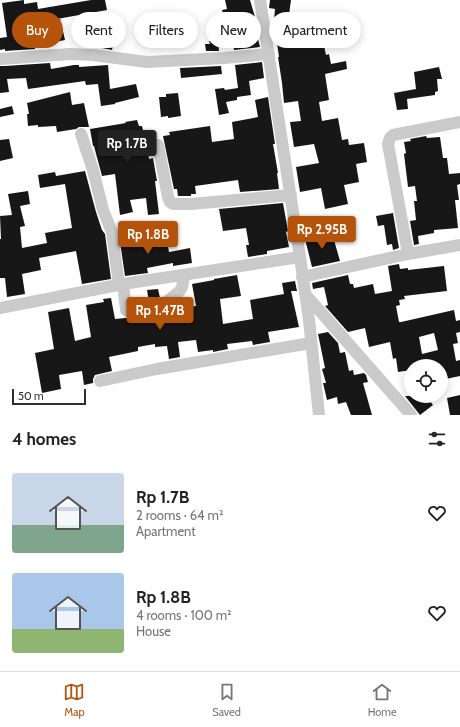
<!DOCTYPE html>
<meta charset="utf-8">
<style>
body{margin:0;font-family:Cabin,sans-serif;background:#f6f6f6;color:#222;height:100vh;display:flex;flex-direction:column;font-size:15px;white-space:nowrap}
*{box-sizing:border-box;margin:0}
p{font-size:13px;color:#767676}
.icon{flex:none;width:22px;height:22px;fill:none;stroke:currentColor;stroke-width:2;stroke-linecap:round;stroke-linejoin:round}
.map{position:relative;height:415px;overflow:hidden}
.details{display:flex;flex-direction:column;background:#fff;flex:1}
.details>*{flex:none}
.hud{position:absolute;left:12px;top:12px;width:436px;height:36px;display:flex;gap:8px}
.tools{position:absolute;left:404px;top:359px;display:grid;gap:8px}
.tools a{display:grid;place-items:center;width:44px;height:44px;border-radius:50%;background:#fff;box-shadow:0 2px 10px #0003;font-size:20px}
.scale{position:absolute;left:12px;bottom:10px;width:74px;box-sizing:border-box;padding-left:4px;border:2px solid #303030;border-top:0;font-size:11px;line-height:14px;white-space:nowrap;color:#303030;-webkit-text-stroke:3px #fff;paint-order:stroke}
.price{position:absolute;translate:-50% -34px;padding:0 9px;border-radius:4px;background:#b45309;color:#fff;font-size:13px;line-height:26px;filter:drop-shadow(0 1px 2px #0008)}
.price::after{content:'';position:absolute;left:50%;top:24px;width:12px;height:9px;margin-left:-6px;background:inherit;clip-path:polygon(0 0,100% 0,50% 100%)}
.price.on{background:#222;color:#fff}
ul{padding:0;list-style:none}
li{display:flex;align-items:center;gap:12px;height:100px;padding:0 12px}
li span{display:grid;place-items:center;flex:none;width:112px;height:80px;border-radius:4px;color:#555}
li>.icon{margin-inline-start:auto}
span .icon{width:48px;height:48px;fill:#fffc;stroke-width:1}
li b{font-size:17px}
h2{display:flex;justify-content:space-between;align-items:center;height:48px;padding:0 12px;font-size:17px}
.tag{padding:0 14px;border-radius:18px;background:#fff;box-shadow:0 2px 10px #0003;font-size:14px;line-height:36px}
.tag.on{background:#b45309;color:#fff}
.menu{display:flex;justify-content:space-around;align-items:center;height:56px;border-top:1px solid #e0e0e0;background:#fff;font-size:11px;color:#767676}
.menu a{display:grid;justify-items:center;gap:2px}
.menu .on{color:#b45309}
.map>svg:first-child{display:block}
.building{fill:#171717;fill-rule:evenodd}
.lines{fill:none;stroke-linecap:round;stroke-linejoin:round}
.minor{stroke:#cacaca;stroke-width:12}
</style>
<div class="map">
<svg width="460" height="415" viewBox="0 0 460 415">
<rect width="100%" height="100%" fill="#fff"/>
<path class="building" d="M24,0V4L37,2L38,9L91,0H105L107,10L57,19L62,20L46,23L62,27L65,40L35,46V49L5,51V49L0,50V38L7,37L2,3Z
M225,0H250L255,17L226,25L222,10L227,9Z
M270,0H291L288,22L306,20L307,39L322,36L326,55L329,54L331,64L346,61L347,69L325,74L329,100L319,102L322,121L338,118L342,140L348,139L349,145L364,143L367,162L356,164L359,182L344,185L348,204L325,209L321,188L300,192L296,167L319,163L314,144L294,147L290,122L301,121L298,101L284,103L282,83L278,57H279L277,43L284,42L281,21H274L275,9L269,8Z
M96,27L116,31L112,50L92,46L93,43L87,42L90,32L95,33Z
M258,39L260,47L234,50L233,42Z
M218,40L219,51H206L205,44H210L209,41Z
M262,62L264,78L249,81L251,95L237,97V100L226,102L229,113L219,115L215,89L224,88L225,90L238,88L235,65Z
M50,63L51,69L74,65H79V67L108,65L110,89L136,84L139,97L115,103V104L101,106L98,84L86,85L85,81L28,89L26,78L7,79L9,92L0,93V66H5V70V66Z
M221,66L222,74L181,78L180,68Z
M439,67L442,79H437L438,91L435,92V95L407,99L408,109L397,110L394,93L416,89L414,72Z
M70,92L72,105L84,103L89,127H79L76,129L57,132L56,126L38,127V125L28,126L27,114H29L27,103Z
M178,93L181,116L168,118V116L161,117L159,97H166V94Z
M268,97L275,144H273L278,173H277L279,189L240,192L238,180L195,186L196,194H191V196H178L177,189H174L163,136L170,135L169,132L210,126L212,142L234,139L232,122L258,117L255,100Z
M12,106L14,114L0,117V109Z
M137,120L139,126H142L145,138H146L149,159L153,158L157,181H155L159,214L148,215L146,198L130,200L133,212L120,215L115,174L102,176L94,146H93L90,129L126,123L125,122Z
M426,136L427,138L440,137L443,158H447L449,174L460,173V184L457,185L459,200H455L458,228L434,230V233L418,236L419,244L414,245L410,221L416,220L414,201H417L415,186L408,187L404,154L406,153L404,142L411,141L410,139Z
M9,139L13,158L0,161V140Z
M85,171L96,212L102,230L105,234L111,279L82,284L76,251L39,258L41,270L22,274L25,294L7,297L5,278H0V239H1L0,216L12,215L8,194L28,191L30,204L20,206L25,226L20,227L22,248L47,243L45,233L72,228L65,184L40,188L38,175L55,172L56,176Z
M283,203L288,231L286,232L289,247L267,251V254L248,257L246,245H249L246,228L223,231L219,209Z
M393,213L399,248L393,250L392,244L387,245L384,225L378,226L376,216Z
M126,226L128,240L142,238L143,244L154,242V244L167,241L169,252L190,248L192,263L173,266V263L147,268L148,273L125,276L118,228Z
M345,227L347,237L338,239L336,228Z
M332,233L340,261L312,267L305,239Z
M399,264L400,269L408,268V270L444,266L447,291L404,296L405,299L399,300L400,305L396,306L399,322H401L454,310L456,321L460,320V332L456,333L458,343L453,344L456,361L460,360V376L441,380V366H435L434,362L418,366H411V370L398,372L396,358L393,359L390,342L369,347L365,328L348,332L325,306L328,305L324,287L313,289L312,283L348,275L350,284H353L354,288L373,284L375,294L392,291L388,266ZM434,333L438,350L422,354L419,337Z
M237,275L241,296L220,299L223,324L253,319L250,300L284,294L282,283L295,281L297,291H291L299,327L268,332L270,342L253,345L252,341L227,344L228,349L213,352V350L198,352L196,340L178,342L180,357L169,359L167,346L155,347V344L138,347V351L109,357L112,371L95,375L93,379V383L84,385L82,371L59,375L61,389L42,393L35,353L54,349L48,312L69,308L75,341L91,337L86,305L104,302L103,299L111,298L115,319L125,318L133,319L161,315L169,310L196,306L192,284L214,280V279Z
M158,289L160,298L157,301L149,302L147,290Z
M328,332L338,343L340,353L345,352L349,371L353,370L354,375L364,373L366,375L368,382L363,383L372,415H351L346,402L338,404L337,397L327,400L323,383H326L322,369L325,368L318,334Z
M460,395V415H450L447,398Z
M405,396H426L433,405L420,415Z"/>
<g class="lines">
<path class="minor" d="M260,0L300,257L309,320L319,415
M0,59L70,54L93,55L147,62L224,58L269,54
M81,134L93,170L103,210L112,232L119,285
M158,145L168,197L170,202L173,204H191L291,195
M408,254L388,144L390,138L393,135L460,122
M302,277L408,254L460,245
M123,284L126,310L132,312L160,308C164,305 166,301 170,299C182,289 182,292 184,275
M305,294L411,415
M0,308L123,284L300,257
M100,381L157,369L311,343"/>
</g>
</svg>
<div class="tools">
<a><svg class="icon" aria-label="locate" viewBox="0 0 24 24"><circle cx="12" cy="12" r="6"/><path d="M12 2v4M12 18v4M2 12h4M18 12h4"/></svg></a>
</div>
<div class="scale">50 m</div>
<b class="price on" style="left:127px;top:164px">Rp 1.7B</b>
<b class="price" style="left:322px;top:250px">Rp 2.95B</b>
<b class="price" style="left:148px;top:255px">Rp 1.8B</b>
<b class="price" style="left:160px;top:331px">Rp 1.47B</b>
<div class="hud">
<a class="tag on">Buy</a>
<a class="tag">Rent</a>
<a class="tag">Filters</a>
<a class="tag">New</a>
<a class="tag">Apartment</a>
</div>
</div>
<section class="details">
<h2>4 homes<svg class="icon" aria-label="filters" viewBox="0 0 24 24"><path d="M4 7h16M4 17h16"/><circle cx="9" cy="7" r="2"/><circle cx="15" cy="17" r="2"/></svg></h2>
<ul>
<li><span style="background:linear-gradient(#c9d6e8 65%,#7fa58c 0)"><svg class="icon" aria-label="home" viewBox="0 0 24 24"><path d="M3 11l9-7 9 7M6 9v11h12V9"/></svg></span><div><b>Rp 1.7B</b><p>2 rooms · 64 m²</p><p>Apartment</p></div><svg class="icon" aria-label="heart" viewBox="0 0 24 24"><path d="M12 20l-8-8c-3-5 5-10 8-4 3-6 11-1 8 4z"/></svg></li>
<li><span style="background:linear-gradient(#a9c7e8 70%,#8fb573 0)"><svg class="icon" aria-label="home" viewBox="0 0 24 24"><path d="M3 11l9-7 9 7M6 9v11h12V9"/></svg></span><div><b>Rp 1.8B</b><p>4 rooms · 100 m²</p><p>House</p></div><svg class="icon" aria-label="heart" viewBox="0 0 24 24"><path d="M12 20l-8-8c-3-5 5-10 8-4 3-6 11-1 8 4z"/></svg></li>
</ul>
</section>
<nav class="menu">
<a class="on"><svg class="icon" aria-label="map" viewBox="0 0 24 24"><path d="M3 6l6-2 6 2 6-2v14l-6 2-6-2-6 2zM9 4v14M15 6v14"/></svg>Map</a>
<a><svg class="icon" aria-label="saved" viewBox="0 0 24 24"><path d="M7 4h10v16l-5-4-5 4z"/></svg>Saved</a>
<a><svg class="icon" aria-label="home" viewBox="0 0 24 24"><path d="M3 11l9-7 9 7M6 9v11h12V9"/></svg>Home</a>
</nav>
